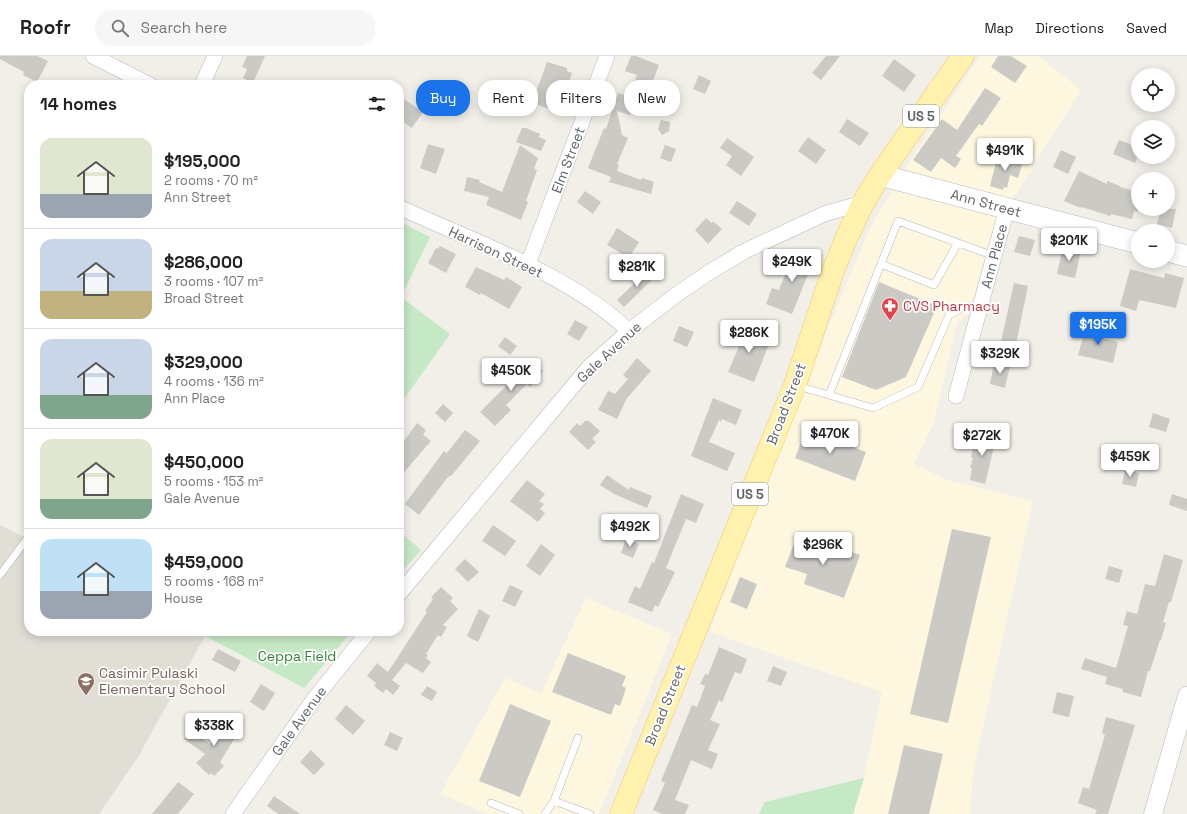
<!DOCTYPE html>
<meta charset="utf-8">
<style>
body{margin:0;font-family:"Space Grotesk",sans-serif;background:#f6f6f6;color:#222;height:100vh;display:flex;flex-direction:column;font-size:15px;white-space:nowrap}
*{box-sizing:border-box;margin:0}
p{font-size:13px;color:#767676}
.icon{flex:none;width:22px;height:22px;fill:none;stroke:currentColor;stroke-width:2;stroke-linecap:round;stroke-linejoin:round}
.map{position:relative;flex:1;overflow:hidden}
.sheet{position:absolute;left:24px;top:24px;width:380px;height:556px;display:flex;flex-direction:column;background:#fff;border-radius:16px;box-shadow:0 2px 10px #0003}
.sheet>*{flex:none}
.hud{position:absolute;left:416px;top:24px;width:380px;height:36px;display:flex;gap:8px}
.controls{position:absolute;left:1131px;top:12px;display:grid;gap:8px}
.controls a{display:grid;place-items:center;width:44px;height:44px;border-radius:50%;background:#fff;box-shadow:0 2px 10px #0003;font-size:20px}
.price{position:absolute;translate:-50% -34px;padding:0 9px;border-radius:4px;background:#fff;color:#222;font-size:13px;line-height:26px;filter:drop-shadow(0 1px 2px #0008)}
.price::after{content:'';position:absolute;left:50%;top:24px;width:12px;height:9px;margin-left:-6px;background:inherit;clip-path:polygon(0 0,100% 0,50% 100%)}
.price.current{background:#1a73e8;color:#fff}
ul{padding:0;list-style:none}
li{display:flex;align-items:center;gap:12px;height:100px;padding:0 16px}
li+li{border-top:1px solid #e0e0e0}
li span{display:grid;place-items:center;flex:none;width:112px;height:80px;border-radius:12px;color:#555}
li>.icon{margin-inline-start:auto}
span .icon{width:48px;height:48px;fill:#fffc;stroke-width:1}
li b{font-size:17px}
h2{display:flex;justify-content:space-between;align-items:center;height:48px;padding:0 16px;font-size:17px}
.pill{padding:0 14px;border-radius:16px;background:#fff;box-shadow:0 2px 10px #0003;font-size:14px;line-height:36px}
.pill.current{background:#1a73e8;color:#fff}
header{display:flex;align-items:center;gap:24px;box-sizing:border-box;height:56px;padding:0 20px;background:#fff;border-bottom:1px solid #e0e0e0}
header strong{font-size:19px}
nav{display:flex;gap:22px;margin-inline-start:auto;font-size:14px}
.search{width:280px;height:36px;background:#f6f6f6;display:flex;align-items:center;gap:10px;box-sizing:border-box;padding:0 14px;border-radius:16px;color:#767676;font-size:15px}
.map>svg:first-child{display:block}
.commercial{fill:#fef7e0}
.education{fill:#e1ded6}
.green{fill:#c5e8c5}
.building{fill:#cccac5}
.lines{fill:none;stroke-linecap:round;stroke-linejoin:round}
.service-casing{stroke:#b5b8bc;stroke-width:8}
.minor-casing{stroke:#b5b8bc;stroke-width:16}
.tertiary-casing{stroke:#b5b8bc;stroke-width:19}
.secondary-casing{stroke:#b6babf;stroke-width:22}
.primary-casing{stroke:#f2c960;stroke-width:23}
.service{stroke:#fff;stroke-width:7}
.minor{stroke:#fff;stroke-width:15}
.tertiary{stroke:#fff;stroke-width:18}
.secondary{stroke:#fff;stroke-width:21}
.primary{stroke:#fff2af;stroke-width:22}
.labels{text-anchor:middle;stroke-width:3.5;stroke-linejoin:round;paint-order:stroke}
.shield{fill:#fff;stroke:#8f9295;stroke-width:1}
.shield-label{font-size:13px;font-weight:bold;fill:#5f6368}
.street-label{font-size:14px;fill:#5f6368;stroke:#fff}
.health-label{font-size:14px;fill:#be3a42;stroke:#fff;text-anchor:start}
.park-label{font-size:14px;fill:#348238;stroke:#fff}
.education-label{font-size:14px;fill:#785e54;stroke:#fff;text-anchor:start}
</style>
<header>
<strong>Roofr</strong>
<div class="search"><svg class="icon" aria-label="search" viewBox="0 0 24 24"><circle cx="10" cy="10" r="6"/><path d="M15 15l6 6"/></svg>Search here</div>
<nav><a>Map</a><a>Directions</a><a>Saved</a></nav>
</header>
<div class="map">
<svg width="1187" height="758" viewBox="0 0 1187 758">
<rect width="100%" height="100%" fill="#f1efe8"/>
<path class="commercial" d="M980,0H1038L1081,34L1017,136L997,165L969,258L957,266L934,366L914,408L947,424L1033,445L973,716L970,758H853L864,722L882,636L710,576L766,421L869,174L906,111Z
M586,542L672,578L599,758H488L440,738L505,622L541,637Z"/>
<path class="education" d="M0,469L29,484V575H196L205,580L138,701L99,758H0Z"/>
<path class="green" d="M399,165L430,181L401,241L450,278L399,350Z
M399,475L421,494L399,519Z
M196,575H352L304,632Z
M864,722L853,758H759L765,746Z"/>
<path class="building" d="M0,0H37L48,5L37,26L23,19L24,16L0,3Z
M247,0H265L253,27L243,22L247,13L242,11Z
M631,0H636L659,9L651,30L635,24L637,19L625,15Z
M826,0H840L821,24L812,17Z
M998,0H1011L1027,10L1015,27L991,11Z
M894,3L916,19L904,36L882,20Z
M547,6L567,12V15L572,17L558,56L532,47Z
M699,19L711,25L705,38L693,33Z
M985,32L1001,42L982,70L979,68L956,100L961,103L955,112L941,102L931,116L913,104L942,63L957,74Z
M618,37L636,42L630,59L617,55L622,79L628,82L617,108L619,109L617,115L641,124L642,122L654,126L651,138L609,126L611,121L588,112L604,72L606,73Z
M399,40L423,56L412,72L399,63Z
M847,63L869,77L860,90L839,76Z
M661,64L670,66L669,75L662,79L658,73Z
M522,72H526L540,78L539,81L546,84L541,95L516,86Z
M808,81L826,94L816,108L798,95Z
M727,82L754,101L741,120L726,109L732,100L720,92Z
M1119,84L1138,91V100L1135,107L1113,98Z
M428,88L445,93L436,118L420,112Z
M520,89L538,102L534,113L537,114L526,145L528,146L521,164L486,149L489,141L464,135L467,121L480,124L479,126L502,136Z
M665,89L676,93L671,106L660,102Z
M1061,94L1076,101L1068,118L1053,111Z
M998,99L1023,105L1018,122L1010,119L1007,132L1004,131L1003,134L990,130Z
M1079,115L1107,128V125L1120,130V131L1138,136V156L1134,155L1132,163L1111,158L1110,160L1082,151L1081,152L1064,145Z
M585,135L601,146L593,158L577,146Z
M737,145L757,158L749,170L729,157Z
M1161,153H1176L1172,172L1157,168Z
M706,162L712,167L713,165L722,173L708,188L695,174Z
M617,172L639,186L629,202L607,189Z
M1019,180L1035,184L1030,200L1014,196Z
M440,190L456,198L446,217L428,207L436,192L438,193Z
M1063,190L1081,194L1075,222L1057,218Z
M795,193L815,201L792,258L766,248L772,232L779,234Z
M476,211L504,224L506,221L522,231L509,253L481,237L480,239L465,231Z
M650,212L657,219L624,251L617,244Z
M1130,213L1164,222L1165,217L1184,222L1176,252L1139,244L1136,255L1120,250Z
M879,226L937,250L906,321L876,334L842,321Z
M1014,227L1028,230L1016,288L1001,286Z
M575,264L588,271L579,285L567,278Z
M679,270L694,276L687,291L673,285Z
M740,270L771,283L754,326L728,316L738,293L740,285L735,282Z
M1086,271L1103,276L1101,282L1118,286L1113,307L1078,299Z
M505,281L517,290L510,299L498,290Z
M528,302L543,315L530,331L527,328L506,349L511,354L495,370L480,356L517,319L515,317Z
M637,302L651,315L627,342L617,363L598,354L608,335L615,338L628,323L623,319Z
M994,307L1010,310L1005,332L990,328Z
M713,342L742,354L736,369L722,363L721,366L719,364L709,386L735,397L727,415L691,400Z
M443,348L453,357L445,366L435,357Z
M1153,357L1170,363L1166,376L1149,371Z
M585,365H589L600,375L592,383L596,386L588,394L569,376L577,367L580,370Z
M417,367L426,374L423,379L431,385L399,422V392Z
M806,373L866,396L855,425L795,402Z
M465,374L480,385L452,419L448,421L419,459L405,448L444,395L447,397Z
M976,377L996,382L985,428L970,424L972,412H970L973,402L971,401Z
M1125,414L1139,417L1136,431L1122,428Z
M607,419L629,434L630,431L652,440L647,452L614,438L600,429Z
M527,424L545,438L539,445L544,448L540,453L545,457L538,466L510,445Z
M681,438L704,448L696,467L686,463L666,512L675,516L658,551L655,549L652,556L628,546L635,530L640,533L652,506L654,507Z
M1172,438L1187,443V455L1169,449Z
M493,469L516,485L505,500L482,485Z
M952,473L991,481L948,667L910,658Z
M797,480L818,488L820,485L860,499L844,542L804,528L807,518L785,511Z
M626,482L639,488L633,502L621,497Z
M541,488L555,499L540,520L526,510Z
M1164,498L1183,504L1171,546H1169L1163,566L1166,567L1161,584H1160L1150,615H1148L1141,641L1123,636V633L1105,628L1107,621L1081,613L1085,602L1116,612L1128,570L1123,569L1127,555L1137,558L1145,528L1155,530Z
M465,503L479,516L468,526L455,513Z
M1109,510L1123,514L1119,527L1105,523Z
M740,521L757,528L747,553L730,546Z
M510,529L523,535L515,551L502,545Z
M441,531L453,542L450,545L458,553L443,569L447,571L441,581L438,579L426,598L428,599L426,602L431,606L423,617L406,607L392,624L400,630L393,639L386,633L383,637L374,630L376,627L367,620L377,607L388,616L427,556L425,555L433,543L431,541Z
M479,553L490,560L478,586L467,580Z
M719,591L747,603L741,618L735,616L722,646L719,644L710,664L720,668L708,694L718,698L712,713L691,704L675,744L689,749L685,758H662L653,754L665,727L661,725L692,649L697,651L705,630L700,628L705,618L708,619Z
M218,593L241,605L235,616L212,604Z
M568,597L626,620L622,630L626,632L620,650L615,648L611,659L552,636Z
M773,610L787,616L781,630L767,625Z
M261,628L275,637L264,655L250,646Z
M427,630L437,636L432,645L421,639Z
M1057,636L1074,640L1069,661L1052,657Z
M510,648L551,665L520,741L479,725Z
M346,649L365,665L353,679L335,663Z
M1106,661L1135,669L1108,758H1095L1097,754L1078,747L1083,731L1089,733L1105,679L1102,677Z
M226,663L241,672L220,706L224,710L214,720L211,717L209,719L196,707L205,698L184,683L190,674L210,688Z
M390,676L403,682L397,695L384,689Z
M904,689L943,698L929,758H888Z
M311,694L325,708L314,719L300,706Z
M178,726L194,738L178,758H152Z
M274,740L300,758H278L267,750Z"/>
<g class="lines">
<g class="service-casing">
<path id="service" d="M881,208L934,229L958,187
M798,330L873,352L918,331L949,259L965,251L980,249
M829,339L898,165L994,200
M0,519L29,480
M578,682L554,745L590,758
M491,747L519,758
M545,758L554,745"/>
</g>
<g class="minor-casing">
<path id="minor" d="M93,0L150,29
M202,29L215,0
M399,151C476,187 566,216 629,275
M528,208L607,0
M956,340L1007,152
M399,538L589,311L629,275L676,239L708,217L743,196L824,158L852,150L862,149
M233,758L314,643L369,575"/>
</g>
<g class="tertiary-casing">
<path id="tertiary" d="M1153,758L1187,640"/>
</g>
<g class="secondary-casing">
<path id="secondary" d="M880,119L1138,187
M1168,195L1187,200"/>
</g>
<g class="primary-casing">
<path id="primary" d="M621,758L795,329L834,212L847,181L862,149L880,119L963,0"/>
</g>
<use href="#service" class="service"/>
<use href="#minor" class="minor"/>
<use href="#tertiary" class="tertiary"/>
<use href="#secondary" class="secondary"/>
<use href="#primary" class="primary"/>
</g>
<defs>
<g id="pharmacy-pin" transform="scale(0.9)"><path d="M0 17L-7.5 6A9.5 9.5 0 1 1 7.5 6Z" fill="#e0444e" stroke="#fff"/><path d="M-2-6h4v4h4v4h-4v4h-4v-4h-4v-4h4Z" fill="#fff"/></g>
<g id="school-pin" transform="scale(0.9)"><path d="M0 17L-7.5 6A9.5 9.5 0 1 1 7.5 6Z" fill="#8d6e63" stroke="#fff"/><path d="M0-5L7-2L0 1L-7-2ZM-4 1L0 2.5L4 1V4Q0 6-4 4Z" fill="#fff"/></g>
</defs>
<g fill-rule="evenodd">
<use href="#pharmacy-pin" x="890" y="250"/>
<use href="#school-pin" x="86" y="625"/>
</g>
<g class="labels">
<g class="shield">
<rect x="903" y="49" width="36" height="22" rx="3"/>
<rect x="732" y="427" width="36" height="22" rx="3"/>
</g>
<g class="shield-label">
<text x="921" y="65">US 5</text>
<text x="750" y="443">US 5</text>
</g>
<g class="street-label">
<text transform="translate(568 104) rotate(-69)" y="5">Elm Street</text>
<text transform="translate(986 147) rotate(15)" y="5">Ann Street</text>
<text transform="translate(496 196) rotate(25)" y="5">Harrison Street</text>
<text transform="translate(994 200) rotate(-75)" y="5">Ann Place</text>
<text transform="translate(609 296) rotate(-43)" y="5">Gale Avenue</text>
<text transform="translate(786 348) rotate(-69)" y="5">Broad Street</text>
<text transform="translate(665 649) rotate(-68)" y="5">Broad Street</text>
<text transform="translate(299 665) rotate(-54)" y="5">Gale Avenue</text>
</g>
<g class="health-label">
<text x="903" y="255">CVS Pharmacy</text>
</g>
<g class="park-label">
<text x="297" y="605">Ceppa Field</text>
</g>
<g class="education-label">
<text x="99" y="622">Casimir Pulaski<tspan x="99" dy="16">Elementary School</tspan></text>
</g>
</g>
</svg>
<div class="controls">
<a><svg class="icon" aria-label="locate" viewBox="0 0 24 24"><circle cx="12" cy="12" r="6"/><path d="M12 2v4M12 18v4M2 12h4M18 12h4"/></svg></a>
<a><svg class="icon" aria-label="layers" viewBox="0 0 24 24"><path d="M12 4l9 5-9 5-9-5zM3 14l9 5 9-5"/></svg></a>
<a>+</a>
<a>−</a>
</div>
<b class="price" style="left:1005px;top:116px">$491K</b>
<b class="price" style="left:1069px;top:206px">$201K</b>
<b class="price" style="left:792px;top:227px">$249K</b>
<b class="price" style="left:637px;top:232px">$281K</b>
<b class="price current" style="left:1098px;top:290px">$195K</b>
<b class="price" style="left:749px;top:298px">$286K</b>
<b class="price" style="left:1000px;top:319px">$329K</b>
<b class="price" style="left:511px;top:336px">$450K</b>
<b class="price" style="left:830px;top:399px">$470K</b>
<b class="price" style="left:982px;top:401px">$272K</b>
<b class="price" style="left:1130px;top:422px">$459K</b>
<b class="price" style="left:630px;top:492px">$492K</b>
<b class="price" style="left:823px;top:510px">$296K</b>
<b class="price" style="left:214px;top:691px">$338K</b>
<div class="hud">
<a class="pill current">Buy</a>
<a class="pill">Rent</a>
<a class="pill">Filters</a>
<a class="pill">New</a>
</div>
<section class="sheet">
<h2>14 homes<svg class="icon" aria-label="filters" viewBox="0 0 24 24"><path d="M4 7h16M4 17h16"/><circle cx="9" cy="7" r="2"/><circle cx="15" cy="17" r="2"/></svg></h2>
<ul>
<li><span style="background:linear-gradient(#dfe7d0 70%,#9aa5b1 0)"><svg class="icon" aria-label="home" viewBox="0 0 24 24"><path d="M3 11l9-7 9 7M6 9v11h12V9"/></svg></span><div><b>$195,000</b><p>2 rooms · 70 m²</p><p>Ann Street</p></div></li>
<li><span style="background:linear-gradient(#c9d6e8 65%,#c2b280 0)"><svg class="icon" aria-label="home" viewBox="0 0 24 24"><path d="M3 11l9-7 9 7M6 9v11h12V9"/></svg></span><div><b>$286,000</b><p>3 rooms · 107 m²</p><p>Broad Street</p></div></li>
<li><span style="background:linear-gradient(#c9d6e8 70%,#7fa58c 0)"><svg class="icon" aria-label="home" viewBox="0 0 24 24"><path d="M3 11l9-7 9 7M6 9v11h12V9"/></svg></span><div><b>$329,000</b><p>4 rooms · 136 m²</p><p>Ann Place</p></div></li>
<li><span style="background:linear-gradient(#dfe7d0 75%,#7fa58c 0)"><svg class="icon" aria-label="home" viewBox="0 0 24 24"><path d="M3 11l9-7 9 7M6 9v11h12V9"/></svg></span><div><b>$450,000</b><p>5 rooms · 153 m²</p><p>Gale Avenue</p></div></li>
<li><span style="background:linear-gradient(#bfe0f5 65%,#9aa5b1 0)"><svg class="icon" aria-label="home" viewBox="0 0 24 24"><path d="M3 11l9-7 9 7M6 9v11h12V9"/></svg></span><div><b>$459,000</b><p>5 rooms · 168 m²</p><p>House</p></div></li>
</ul>
</section>
</div>
